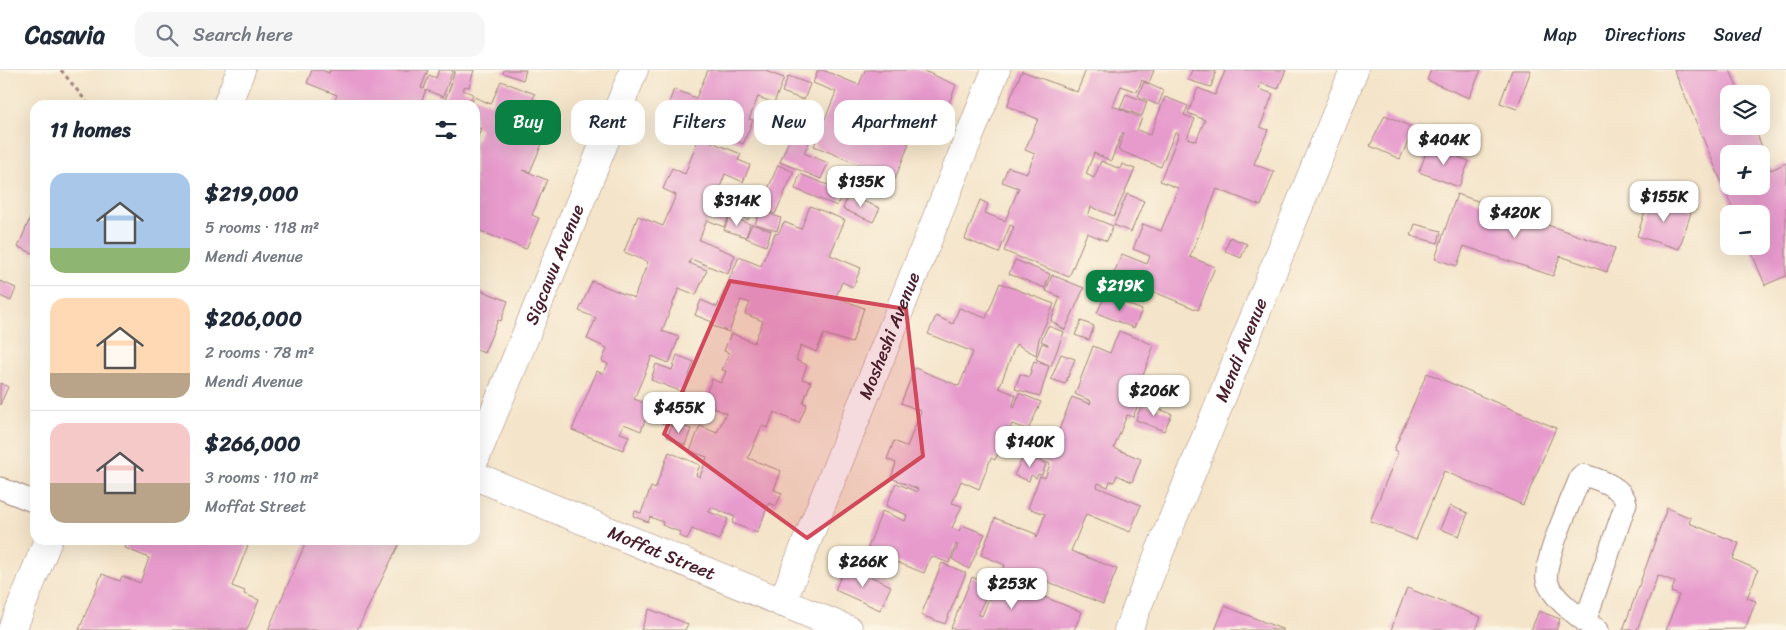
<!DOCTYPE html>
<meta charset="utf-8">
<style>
body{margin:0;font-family:Sriracha,sans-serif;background:#f6f6f7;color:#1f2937;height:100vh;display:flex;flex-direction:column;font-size:19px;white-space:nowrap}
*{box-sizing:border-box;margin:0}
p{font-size:16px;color:#747a83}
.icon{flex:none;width:28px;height:28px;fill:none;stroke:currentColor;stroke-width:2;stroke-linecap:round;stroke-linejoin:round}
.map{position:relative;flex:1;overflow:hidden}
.drawer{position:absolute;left:30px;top:30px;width:450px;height:445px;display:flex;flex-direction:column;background:#fff;border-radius:15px;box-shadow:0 5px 20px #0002}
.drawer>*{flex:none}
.hud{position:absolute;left:495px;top:30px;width:475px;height:45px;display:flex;gap:10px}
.buttons{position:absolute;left:1720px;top:15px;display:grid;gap:10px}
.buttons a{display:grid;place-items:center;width:50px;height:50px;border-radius:10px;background:#fff;box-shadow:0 5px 20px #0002;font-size:25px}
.price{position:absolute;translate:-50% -42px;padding:0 11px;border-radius:10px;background:#fff;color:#222;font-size:16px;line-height:32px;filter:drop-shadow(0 1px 2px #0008)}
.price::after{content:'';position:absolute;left:50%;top:30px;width:15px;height:11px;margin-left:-8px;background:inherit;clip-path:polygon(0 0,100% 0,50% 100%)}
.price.active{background:#0b8043;color:#fff}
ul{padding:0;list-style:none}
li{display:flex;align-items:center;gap:15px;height:125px;padding:0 20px}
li+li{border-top:1px solid #e0e1e3}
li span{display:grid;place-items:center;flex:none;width:140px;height:100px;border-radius:15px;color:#555}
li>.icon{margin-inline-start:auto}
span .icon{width:60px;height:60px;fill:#fffc;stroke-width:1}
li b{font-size:21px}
h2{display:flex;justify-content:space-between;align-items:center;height:60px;padding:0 20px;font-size:21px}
.pill{padding:0 18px;border-radius:15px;background:#fff;box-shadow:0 5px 20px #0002;font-size:18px;line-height:45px}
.pill.active{background:#0b8043;color:#fff}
header{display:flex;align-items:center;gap:30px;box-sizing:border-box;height:70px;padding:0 25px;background:#fff;border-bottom:1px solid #e0e1e3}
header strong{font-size:24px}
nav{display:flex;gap:28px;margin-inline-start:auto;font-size:18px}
.search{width:350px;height:45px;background:#f6f6f7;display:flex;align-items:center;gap:12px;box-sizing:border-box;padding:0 18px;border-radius:15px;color:#747a83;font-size:19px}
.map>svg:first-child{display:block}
.building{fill:#e79bcd;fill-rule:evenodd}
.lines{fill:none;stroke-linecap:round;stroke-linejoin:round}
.service-casing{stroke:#9f827a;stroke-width:23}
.minor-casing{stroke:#9f827a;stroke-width:29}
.path{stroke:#9f827a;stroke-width:3;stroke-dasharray:4 4;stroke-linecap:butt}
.service{stroke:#fff;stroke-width:21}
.minor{stroke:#fff;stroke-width:28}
.marked{fill:#d1495b;fill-opacity:0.2;stroke:#d1495b;stroke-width:4;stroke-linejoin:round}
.labels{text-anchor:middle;stroke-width:5;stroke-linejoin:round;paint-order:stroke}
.street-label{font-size:18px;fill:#4a1f2b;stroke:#fcf5e5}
</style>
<header>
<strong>Casavia</strong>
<div class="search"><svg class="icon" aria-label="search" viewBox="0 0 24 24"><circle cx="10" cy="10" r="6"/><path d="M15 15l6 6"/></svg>Search here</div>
<nav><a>Map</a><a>Directions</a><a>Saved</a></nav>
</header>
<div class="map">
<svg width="1786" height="560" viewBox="0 0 1786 560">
<rect width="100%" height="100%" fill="#fcf5e5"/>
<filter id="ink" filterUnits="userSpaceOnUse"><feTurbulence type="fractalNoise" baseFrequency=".02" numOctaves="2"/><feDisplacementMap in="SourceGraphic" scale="10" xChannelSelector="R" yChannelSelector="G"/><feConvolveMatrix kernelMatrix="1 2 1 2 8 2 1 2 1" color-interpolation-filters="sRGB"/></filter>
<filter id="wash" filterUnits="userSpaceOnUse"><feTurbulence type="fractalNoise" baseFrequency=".0096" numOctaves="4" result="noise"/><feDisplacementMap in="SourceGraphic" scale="20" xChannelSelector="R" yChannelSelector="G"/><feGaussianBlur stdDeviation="1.12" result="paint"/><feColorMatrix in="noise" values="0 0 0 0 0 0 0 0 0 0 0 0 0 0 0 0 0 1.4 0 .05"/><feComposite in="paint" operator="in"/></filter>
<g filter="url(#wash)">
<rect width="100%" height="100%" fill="#f4e4c9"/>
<g id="blocks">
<path class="building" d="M312,0H322L329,3L330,0H428L421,18L424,19L429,5L436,8L439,0H453L443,27L426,20L420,35H333L337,25L307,13Z
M455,0H474L469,17L465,16L463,20L473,24L468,35H458L445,30L452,12H451Z
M504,0H526L523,10L503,3Z
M708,0H768V2L784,8L774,33L758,27L749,49L753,50L743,74L723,66L725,61L667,38L674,19L696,28Z
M818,0H823L859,15L865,0H922L956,15L943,49L902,32L889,66L909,74L895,109L814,76L836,22L813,13Z
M1086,0H1154L1149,13L1142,10L1137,22L1121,16L1113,36L1142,48L1137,60L1150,65L1165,27L1188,36L1184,45L1195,49L1187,68L1196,71L1205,50L1188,43L1198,18L1215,25L1225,1L1221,0H1286L1278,19L1261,13L1259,19L1273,24L1260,57L1268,60L1254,94L1274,102L1261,136L1217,119L1190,187L1215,197L1198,240L1113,205L1122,184L1147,194L1150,186L1133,179L1143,154L1161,161L1178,118L1160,111L1179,64L1175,62L1161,97L1118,80L1124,63H1122L1111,91L1094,83L1086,104L1094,108L1101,91L1120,99L1122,94L1135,99L1114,146L1091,137L1088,146L1113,156L1107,171L1087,163L1069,207L1004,181L1014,157L1010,155L999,183L965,169L980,130L988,134L985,143L1005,151L1019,118L1002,112L1008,97L1027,103L1035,84L1025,80L1038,49L1007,36L1022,1L1077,22Z
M1192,0L1216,1L1211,17L1188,10Z
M1431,0H1481L1469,28L1427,10Z
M1512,0H1531L1517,39L1500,33Z
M1674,0H1730L1740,24H1729V56H1760L1755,59L1771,100L1786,93V206L1765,215L1749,176H1761V144H1735ZM1729,84H1761V116H1729Z
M788,6L810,14L804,30L782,22Z
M501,11L535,24L521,59L544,69L530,102L523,100L547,110L532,145L539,148L526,179L480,161L475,173V74L481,59L475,56V35H471L474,27L491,34Z
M1144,12L1164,21L1158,35L1138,26Z
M1126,24L1147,32L1142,46L1120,38Z
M1385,45L1414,58L1400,89L1370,76Z
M796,53L814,61L804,83L828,93L821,109L780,92Z
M699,67L741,84L738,90L750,95L743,112L725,104L717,125L734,132L729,146L724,157L707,150L699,170L735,185L728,204L691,189L689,193L707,200L696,225L679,218L662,261L679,267L669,293L652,286L634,329L651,335L641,361L624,354L620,363L629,366L623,380L572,360L597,301L603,304L608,294L602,291L607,278L587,269L596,248L579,241L592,211L634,228L648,192L624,182L638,146L663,156L676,125L663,119L672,98L685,104Z
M1429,75L1469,91L1459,117L1419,102Z
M778,95L794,102L775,144L760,138Z
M800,104L843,121L837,136L795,119Z
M1127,124L1144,131L1131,162L1114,155Z
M1457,124L1615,178L1607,202L1560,186L1553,206L1464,176L1457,196L1435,189Z
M848,125L880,138L873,152L843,139Z
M1650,126L1692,140L1679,179L1637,166Z
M738,128L754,135L748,150L732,143Z
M35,136V184L18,177Z
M810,136L845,150L830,185L861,198L853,217L842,212L836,227L864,238L852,273L824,264L816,282L801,275L796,290L807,295L802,309L811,312L803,333L807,334L799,353L774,342L768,358L762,356L748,388L781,401L774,420L782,423L776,436L769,433L757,463L732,453L735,447L711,437L709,442L728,449L719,470L692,459L687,469L679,466L680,462L662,455L663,452L650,447L648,452L633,446L635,441L641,443L651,417L655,419L669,382L700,395L696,405L700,407L707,387L690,381L700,356L717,363L726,343L702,333L712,309L721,313L726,301L722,300L729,283L724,281L731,263L754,273L763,251L745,244L750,233L741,230L729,262L710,255L712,252L695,245L701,230L717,237L739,187L761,196L775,163L778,164L784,152L801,159Z
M760,140L781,148L777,161L755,154Z
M730,146L750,154L746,167L724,160Z
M752,154L771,161L766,176L746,168Z
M1415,154L1441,161L1438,173L1411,166Z
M1230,167L1247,174L1241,188L1225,181Z
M1015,190L1050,204L1045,218L1009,204Z
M1052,205L1084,218L1065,260L1051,251L1060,227L1046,221Z
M0,211L16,218L11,231L0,226Z
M1000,213L1054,234L1039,269L1036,285L1016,274L999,318L1016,325L1012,337L1014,338L1019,323L1041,332L1028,360L1012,354L1004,374L1002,373L995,390L991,388L979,419L961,411L952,433L962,436L952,458L959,461L962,455L985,464L969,499L952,489L958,475L956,474L949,493L931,486L924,503L867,480L882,441L905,451L907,445L886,436L896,413L917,422L918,419L891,408L896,393L887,389L894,371L907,377L921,341L901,333L915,298L959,316L973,282L928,264L936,246L953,254L959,238L986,248Z
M475,218L508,231L501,251L498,250L484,283L475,279Z
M1105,225L1142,240L1134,258L1097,243Z
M1081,251L1094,256L1089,270L1075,265Z
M1048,256L1064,262L1051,296L1036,289L1042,273L1048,275V274L1041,271Z
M1119,261L1154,275L1141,311L1147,313L1133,347L1127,345L1114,378L1141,389L1132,412L1117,405L1114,412L1110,411L1108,417L1098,413L1097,417L1141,435L1130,462L1086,444L1071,481L1117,499L1103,534L1024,502L1020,513L1000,506L1005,495L981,485L995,448L1036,464L1037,468L1045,444L1028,438L1040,406L1045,408L1050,394L1022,382L1029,365L1053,375L1072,327L1090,334L1091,331L1075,324L1093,276L1110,283Z
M1061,284L1075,289L1065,314L1051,309Z
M677,285L694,292L683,322L651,310L656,294L672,300Z
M1034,291L1049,296L1040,326L1015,319L1020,304L1029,307Z
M1427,303L1556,358L1523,435L1444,401L1416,470L1370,451L1398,382L1394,380Z
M0,313L8,317L0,335Z
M655,333L675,340L670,356L650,349Z
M1142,333L1172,344L1164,361L1136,350Z
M673,353L691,359L685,375L667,367Z
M1024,385L1046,394L1042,405L1038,404L1036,408L1031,405L1029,411L1014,405Z
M1450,436L1468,443L1459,466L1440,459Z
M1667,438L1691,448L1689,453L1739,473L1733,489L1758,500L1747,528L1756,531L1745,559L1666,560L1679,525L1671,522L1675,512L1658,505L1637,560H1623Z
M128,470H250L232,516L245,521L244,524L259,530L247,560H79L102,504L120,511L122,506L140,513L149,488L125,478Z
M301,470H401L357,560H268L306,472Z
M942,493L966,503L945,554L921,545Z
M846,495L891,516L880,540L835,520Z
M972,507L991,515L978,544L982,546L997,508L1082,542L1074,560H957L951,558Z
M1407,518L1481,547L1476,560H1391Z
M1225,536L1284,560H1215Z
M649,539L688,554L685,560H641Z
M1539,541L1560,549L1556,560H1531Z"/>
</g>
</g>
<g filter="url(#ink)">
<use href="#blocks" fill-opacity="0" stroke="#9f827a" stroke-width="1"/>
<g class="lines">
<g class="service-casing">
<path id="service" d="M0,418L35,432
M1585,552L1626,433C1622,416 1599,410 1584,405L1580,408C1572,429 1543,490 1547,510C1551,528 1583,551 1598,560"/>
</g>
<g class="minor-casing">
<g id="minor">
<path d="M227,35L241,0"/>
<path id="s1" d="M475,389L634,0"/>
<path id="s2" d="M475,406L849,560"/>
<path id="s3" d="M782,533L996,0"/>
<path d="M12,560L48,470"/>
<path id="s4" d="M1128,560L1354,0"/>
</g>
</g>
<path class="path" d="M61,0L89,35"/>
<use href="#service" class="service"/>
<use href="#minor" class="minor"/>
</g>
</g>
<path class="marked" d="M730,211L906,239L923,386L807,468L664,364Z"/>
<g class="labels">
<g class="street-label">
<text dy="6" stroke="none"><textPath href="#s1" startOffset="210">Sigcawu Avenue</textPath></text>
<text dy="6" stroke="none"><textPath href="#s3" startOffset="288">Mosheshi Avenue</textPath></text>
<text dy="6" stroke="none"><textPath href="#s4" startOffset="302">Mendi Avenue</textPath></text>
<text dy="6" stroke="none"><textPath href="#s2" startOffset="202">Moffat Street</textPath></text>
</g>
</g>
</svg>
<div class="buttons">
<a><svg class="icon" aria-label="layers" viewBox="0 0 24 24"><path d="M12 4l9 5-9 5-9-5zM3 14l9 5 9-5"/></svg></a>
<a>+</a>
<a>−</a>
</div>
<b class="price" style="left:1444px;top:96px">$404K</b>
<b class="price" style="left:861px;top:138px">$135K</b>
<b class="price" style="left:1664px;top:153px">$155K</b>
<b class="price" style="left:737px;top:157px">$314K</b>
<b class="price" style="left:1515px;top:169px">$420K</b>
<b class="price active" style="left:1120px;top:242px">$219K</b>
<b class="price" style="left:1154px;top:347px">$206K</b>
<b class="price" style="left:679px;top:364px">$455K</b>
<b class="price" style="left:1030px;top:398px">$140K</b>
<b class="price" style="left:863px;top:518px">$266K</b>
<b class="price" style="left:1012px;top:540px">$253K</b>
<div class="hud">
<a class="pill active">Buy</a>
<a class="pill">Rent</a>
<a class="pill">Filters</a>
<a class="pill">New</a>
<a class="pill">Apartment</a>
</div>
<section class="drawer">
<h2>11 homes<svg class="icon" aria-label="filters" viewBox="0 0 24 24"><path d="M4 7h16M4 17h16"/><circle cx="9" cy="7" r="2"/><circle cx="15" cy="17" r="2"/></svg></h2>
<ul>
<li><span style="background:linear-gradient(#a9c7e8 75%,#8fb573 0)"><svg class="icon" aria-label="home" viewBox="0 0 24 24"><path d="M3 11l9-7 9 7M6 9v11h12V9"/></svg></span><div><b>$219,000</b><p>5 rooms · 118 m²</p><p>Mendi Avenue</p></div></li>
<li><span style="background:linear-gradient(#ffd9b3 75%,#b9a48a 0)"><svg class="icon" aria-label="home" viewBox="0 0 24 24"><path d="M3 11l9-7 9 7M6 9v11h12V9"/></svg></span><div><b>$206,000</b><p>2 rooms · 78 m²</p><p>Mendi Avenue</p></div></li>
<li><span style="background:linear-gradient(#f6c9c9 60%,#b9a48a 0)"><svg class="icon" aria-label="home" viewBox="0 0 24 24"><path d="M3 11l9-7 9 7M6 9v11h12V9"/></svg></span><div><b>$266,000</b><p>3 rooms · 110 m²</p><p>Moffat Street</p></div></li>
</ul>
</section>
</div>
